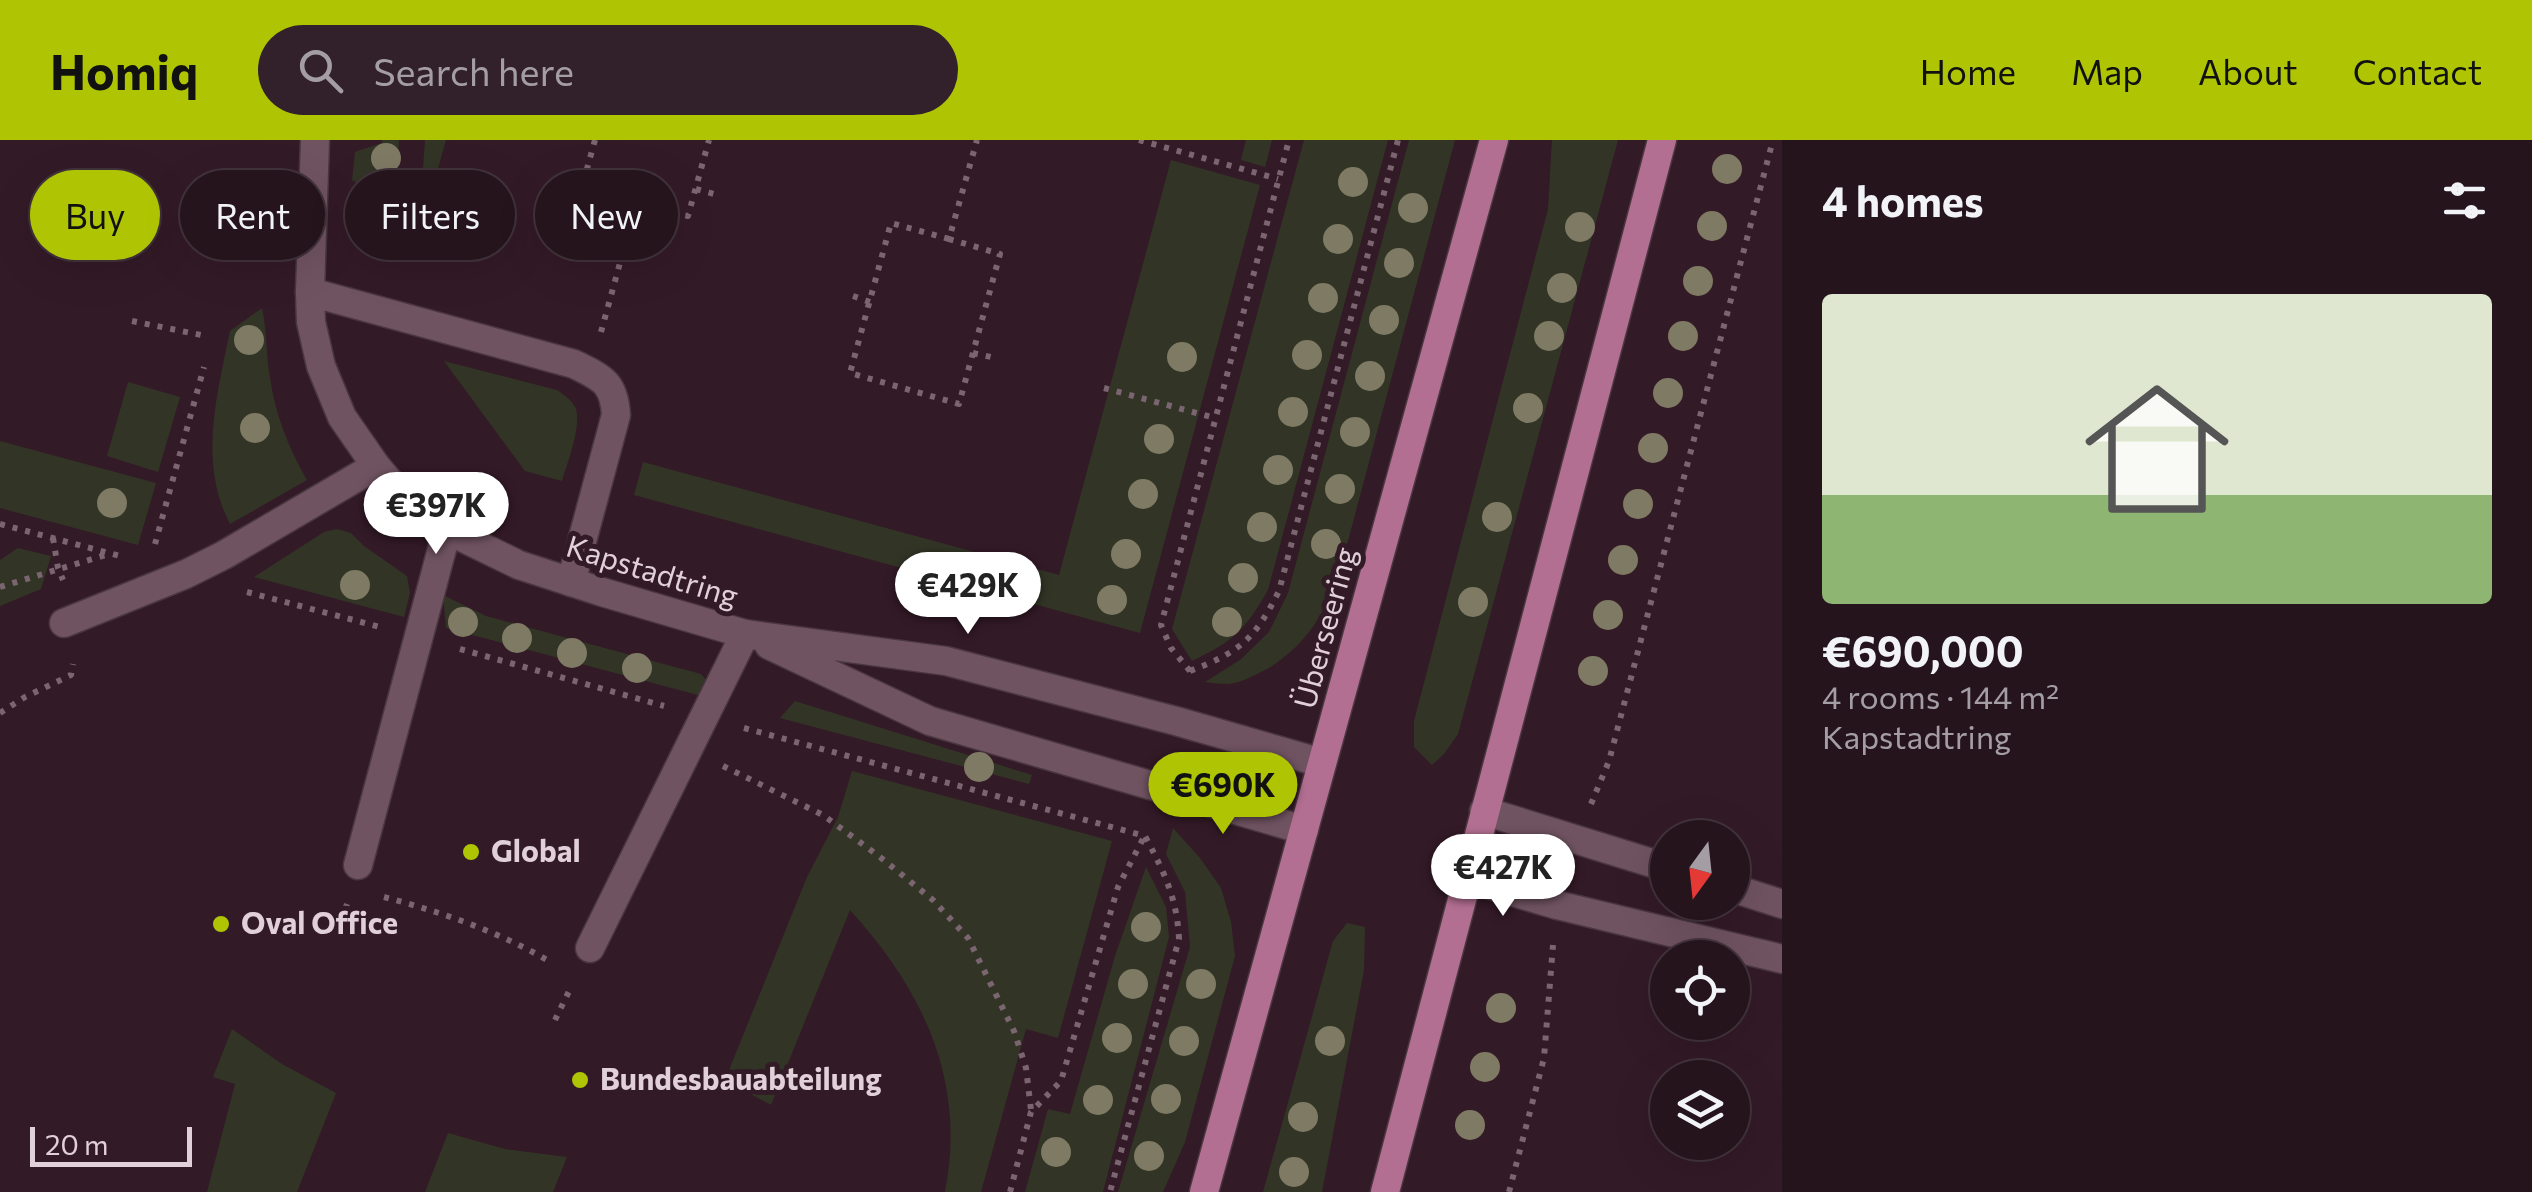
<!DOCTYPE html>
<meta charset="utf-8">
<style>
body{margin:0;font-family:Commissioner,sans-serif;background:#32212a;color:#f1f3f6;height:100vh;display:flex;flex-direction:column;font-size:38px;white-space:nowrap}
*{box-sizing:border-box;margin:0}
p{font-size:32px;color:#a49ea4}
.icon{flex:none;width:55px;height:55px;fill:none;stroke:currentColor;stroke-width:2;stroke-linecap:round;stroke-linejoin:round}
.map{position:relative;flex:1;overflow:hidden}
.drawer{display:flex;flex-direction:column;background:#26141d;width:750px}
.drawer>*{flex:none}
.top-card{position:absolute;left:30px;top:30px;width:950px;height:90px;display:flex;gap:20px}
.needle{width:65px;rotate:195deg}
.controls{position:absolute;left:1650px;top:680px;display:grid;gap:20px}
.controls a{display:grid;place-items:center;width:100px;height:100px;border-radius:50%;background:#26141d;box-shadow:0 10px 40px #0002,0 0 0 2px #42333b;font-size:50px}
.scale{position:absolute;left:30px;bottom:25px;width:162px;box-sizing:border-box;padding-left:10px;border:5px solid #e1d0d8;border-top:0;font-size:28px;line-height:35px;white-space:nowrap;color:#e1d0d8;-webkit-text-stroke:8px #331a27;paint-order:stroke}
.price{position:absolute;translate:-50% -85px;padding:0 22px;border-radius:35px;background:#fff;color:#222;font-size:32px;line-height:65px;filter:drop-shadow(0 2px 5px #0008)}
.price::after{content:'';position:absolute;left:50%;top:60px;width:30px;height:22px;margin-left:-15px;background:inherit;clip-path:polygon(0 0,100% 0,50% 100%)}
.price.active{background:#afc504;color:#111}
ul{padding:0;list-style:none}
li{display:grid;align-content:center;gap:20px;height:530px;padding:0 40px}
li+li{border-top:2px solid #42333b}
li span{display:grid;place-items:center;height:310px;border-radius:10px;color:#555}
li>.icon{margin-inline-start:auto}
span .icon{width:180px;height:180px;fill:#fffc;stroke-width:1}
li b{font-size:42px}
h2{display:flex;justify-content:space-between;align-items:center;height:120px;padding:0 40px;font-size:42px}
.tag{padding:0 35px;border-radius:45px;background:#26141d;box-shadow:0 10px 40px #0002,0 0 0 2px #42333b;font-size:35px;line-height:90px}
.tag.active{background:#afc504;color:#111}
header{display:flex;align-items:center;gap:60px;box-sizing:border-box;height:140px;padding:0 50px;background:#afc504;color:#111}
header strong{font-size:48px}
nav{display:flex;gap:55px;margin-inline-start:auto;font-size:35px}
.search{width:700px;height:90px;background:#32212a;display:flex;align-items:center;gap:25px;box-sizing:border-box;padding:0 35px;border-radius:55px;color:#a49ea4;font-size:38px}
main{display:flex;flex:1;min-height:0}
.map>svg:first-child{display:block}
.green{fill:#323526}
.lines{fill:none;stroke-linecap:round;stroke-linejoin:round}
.service-casing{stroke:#4a3640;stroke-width:31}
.minor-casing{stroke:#4a3640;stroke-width:31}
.primary-casing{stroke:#4a3640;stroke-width:31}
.path{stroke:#7b6570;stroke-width:6;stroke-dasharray:5 8;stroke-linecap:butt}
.service{stroke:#705361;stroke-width:28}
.minor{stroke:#705361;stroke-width:28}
.primary{stroke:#b36f92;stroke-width:28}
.tree{fill:#7f7a64}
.poi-dot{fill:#afc504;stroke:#331a27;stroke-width:4}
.labels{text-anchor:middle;stroke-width:10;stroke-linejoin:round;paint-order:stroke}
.street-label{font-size:30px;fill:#e1d0d8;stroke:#331a27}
.poi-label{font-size:30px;font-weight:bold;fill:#e1d0d8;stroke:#331a27;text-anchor:start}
</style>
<header>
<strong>Homiq</strong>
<div class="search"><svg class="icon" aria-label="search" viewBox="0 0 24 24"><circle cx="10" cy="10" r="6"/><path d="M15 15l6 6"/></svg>Search here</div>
<nav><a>Home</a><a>Map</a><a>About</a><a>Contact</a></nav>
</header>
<main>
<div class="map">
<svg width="1782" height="1052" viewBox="0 0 1782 1052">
<rect width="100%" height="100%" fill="#331a27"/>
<path class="green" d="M382,0H399L396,58L379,57L352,40L355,12L382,3Z
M425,0H446L418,100Z
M1246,0H1272L1265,27L1241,20Z
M1304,0H1388L1268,450C1245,490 1234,501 1192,521L1172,489Z
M1409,0H1455L1337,442C1321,480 1302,508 1267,529C1255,535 1243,542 1229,544C1222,544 1213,543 1205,542L1240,520L1269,492L1288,453Z
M1552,0H1618L1458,594L1444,614L1432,625L1414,607V581L1548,69Z
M1171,20L1260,45L1140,493L634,355L643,322L1059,435Z
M262,168C267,191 266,215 270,238C275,274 289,309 307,340L230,384C198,323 217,255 230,191Z
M444,221L557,250C564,255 571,259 575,267C583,283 567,324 562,341L525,331Z
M128,242L180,257L158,332L107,316Z
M0,301L156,343L138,405L0,368Z
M337,389L351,393L364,406L407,436L410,453L404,477L254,437L324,392Z
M18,408L51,416L41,449L0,466V420Z
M443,455L486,476L701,534L706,540V549L698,555L446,488Z
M795,561L1032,635L1029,644L780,578Z
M852,631L1112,701L1058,898L1026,889L981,1052H945C967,942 923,850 850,770L771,965L725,940L807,737L838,677Z
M1173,688L1200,718L1221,748L1231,782L1235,816L1185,1002L1163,1052H1118L1190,807L1185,752L1166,714Z
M1146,727L1166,767L1169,797L1103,1052H1025L1048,969L1070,974L1115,816Z
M1347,783L1365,787L1364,830L1322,1052H1263L1333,801Z
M232,889L282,924L336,953L297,1052H207L235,944L213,937Z
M448,993L505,1009L567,1017L553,1052H425Z"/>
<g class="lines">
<g class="service-casing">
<path id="service" d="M310,152L574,224C602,238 614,242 616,275L571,442
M64,483L186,434L224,415L376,326
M358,725L447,390
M590,808L745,494"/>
</g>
<g class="minor-casing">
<path id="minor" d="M315,0L310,152L311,182L321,226L342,277L376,326L406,361L447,390L519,425L602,452L745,494L946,521L1176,581L1322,623
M769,505L930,581L1304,690
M1484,671L1668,728
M1466,738L1557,765L1782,819
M1732,748L1782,764"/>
</g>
<g class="primary-casing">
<path id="primary" d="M1204,1052L1494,0
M1385,1052L1662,0"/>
</g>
<path class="path" d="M595,0L582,47L688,76L709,0
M1139,0L1278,39
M696,49L714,54
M949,99L891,83L850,233L959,264L1000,114L949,99L977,0
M853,156L870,162
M132,181L206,196
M601,192L637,61
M973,213L991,217
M1104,248L1215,278
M0,384L120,416
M53,398L58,428L63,440
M155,404L204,227
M0,447L109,414
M247,452L380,487
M460,509L664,566
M1190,531C1240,512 1255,499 1279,451L1398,0
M1190,531L1171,508L1161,485L1289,0
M0,573L25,557L71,535L73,524
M744,588L1145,696C1164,732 1177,758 1179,799L1110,1052
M723,626L823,675L880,717L933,760L968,798L1014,891L1026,928L1031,970
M1591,664L1609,621L1773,0
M384,757C441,772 497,791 549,821
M337,793L347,764
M555,880L572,845
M1010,1052L1031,972L1061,941L1118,747L1146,693
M1509,1052L1544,918L1553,805"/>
<use href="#service" class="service"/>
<use href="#minor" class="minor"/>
<use href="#primary" class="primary"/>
</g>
<g class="tree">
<circle cx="386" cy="18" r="15"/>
<circle cx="1727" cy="29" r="15"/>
<circle cx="1353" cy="42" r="15"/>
<circle cx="1413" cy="68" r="15"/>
<circle cx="1712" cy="86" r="15"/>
<circle cx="1580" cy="87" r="15"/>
<circle cx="1338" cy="99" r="15"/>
<circle cx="1399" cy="123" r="15"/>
<circle cx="1698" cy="141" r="15"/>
<circle cx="1562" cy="148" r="15"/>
<circle cx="1323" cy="158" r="15"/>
<circle cx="1384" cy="180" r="15"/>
<circle cx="1549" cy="196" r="15"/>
<circle cx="1683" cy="196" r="15"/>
<circle cx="249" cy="200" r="15"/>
<circle cx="1307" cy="215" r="15"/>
<circle cx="1182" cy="217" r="15"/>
<circle cx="1370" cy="236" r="15"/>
<circle cx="1668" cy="253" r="15"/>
<circle cx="1528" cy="268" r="15"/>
<circle cx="1293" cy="272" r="15"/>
<circle cx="255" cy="288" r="15"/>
<circle cx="1355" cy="292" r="15"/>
<circle cx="1159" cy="299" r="15"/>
<circle cx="1653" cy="308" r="15"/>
<circle cx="1278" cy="330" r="15"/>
<circle cx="1340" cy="349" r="15"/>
<circle cx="1143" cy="354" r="15"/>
<circle cx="112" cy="363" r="15"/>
<circle cx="1638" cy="364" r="15"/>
<circle cx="1497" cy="377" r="15"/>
<circle cx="1262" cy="387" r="15"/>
<circle cx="1326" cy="404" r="15"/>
<circle cx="1126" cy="414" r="15"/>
<circle cx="1623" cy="420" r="15"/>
<circle cx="1243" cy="438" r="15"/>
<circle cx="355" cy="445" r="15"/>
<circle cx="1112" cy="460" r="15"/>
<circle cx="1473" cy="462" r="15"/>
<circle cx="1608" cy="475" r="15"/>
<circle cx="463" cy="482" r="15"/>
<circle cx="1227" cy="482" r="15"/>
<circle cx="517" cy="498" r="15"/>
<circle cx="572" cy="513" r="15"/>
<circle cx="637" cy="528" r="15"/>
<circle cx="1593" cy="531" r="15"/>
<circle cx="979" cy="627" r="15"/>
<circle cx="1146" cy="787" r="15"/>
<circle cx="1133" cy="844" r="15"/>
<circle cx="1201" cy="844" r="15"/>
<circle cx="1501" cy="868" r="15"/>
<circle cx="1117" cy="898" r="15"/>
<circle cx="1184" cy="901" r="15"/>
<circle cx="1330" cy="901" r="15"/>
<circle cx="1485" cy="927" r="15"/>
<circle cx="1166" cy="959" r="15"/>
<circle cx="1098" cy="960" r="15"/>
<circle cx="1303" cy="977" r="15"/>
<circle cx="1470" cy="985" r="15"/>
<circle cx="1056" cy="1012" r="15"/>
<circle cx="1149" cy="1016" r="15"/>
<circle cx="1294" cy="1032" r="15"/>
</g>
<g class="poi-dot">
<circle cx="471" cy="712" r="10"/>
<circle cx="221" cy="784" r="10"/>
<circle cx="580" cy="940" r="10"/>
</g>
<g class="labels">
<g class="street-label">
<text transform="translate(652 432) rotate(17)" y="10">Kapstadtring</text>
<text transform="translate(1326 488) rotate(-75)" y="10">Überseering</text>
</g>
<g class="poi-label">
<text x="491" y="722">Global</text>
<text x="241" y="794">Oval Office</text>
<text x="600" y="950">Bundesbauabteilung</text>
</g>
</g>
</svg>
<div class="controls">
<a><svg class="needle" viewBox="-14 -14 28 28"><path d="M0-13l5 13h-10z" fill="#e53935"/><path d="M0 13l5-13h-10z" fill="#a49ea4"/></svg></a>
<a><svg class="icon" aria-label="locate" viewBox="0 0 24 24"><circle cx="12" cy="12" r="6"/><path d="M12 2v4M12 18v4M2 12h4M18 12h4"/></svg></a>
<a><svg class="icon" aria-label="layers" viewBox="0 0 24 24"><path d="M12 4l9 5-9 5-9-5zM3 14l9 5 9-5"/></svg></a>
</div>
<div class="scale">20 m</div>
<b class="price" style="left:436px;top:417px">€397K</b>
<b class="price" style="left:968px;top:497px">€429K</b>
<b class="price active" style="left:1223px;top:697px">€690K</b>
<b class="price" style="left:1503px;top:779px">€427K</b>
<div class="top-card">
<a class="tag active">Buy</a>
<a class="tag">Rent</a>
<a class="tag">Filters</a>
<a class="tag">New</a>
</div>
</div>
<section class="drawer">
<h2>4 homes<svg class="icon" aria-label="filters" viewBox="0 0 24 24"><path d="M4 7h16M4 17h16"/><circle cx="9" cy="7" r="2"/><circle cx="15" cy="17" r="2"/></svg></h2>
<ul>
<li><span style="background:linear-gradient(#dfe7d0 65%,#8fb573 0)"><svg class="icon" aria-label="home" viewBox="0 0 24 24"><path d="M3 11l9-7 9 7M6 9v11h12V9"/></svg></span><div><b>€690,000</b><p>4 rooms · 144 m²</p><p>Kapstadtring</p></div></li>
</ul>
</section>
</main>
